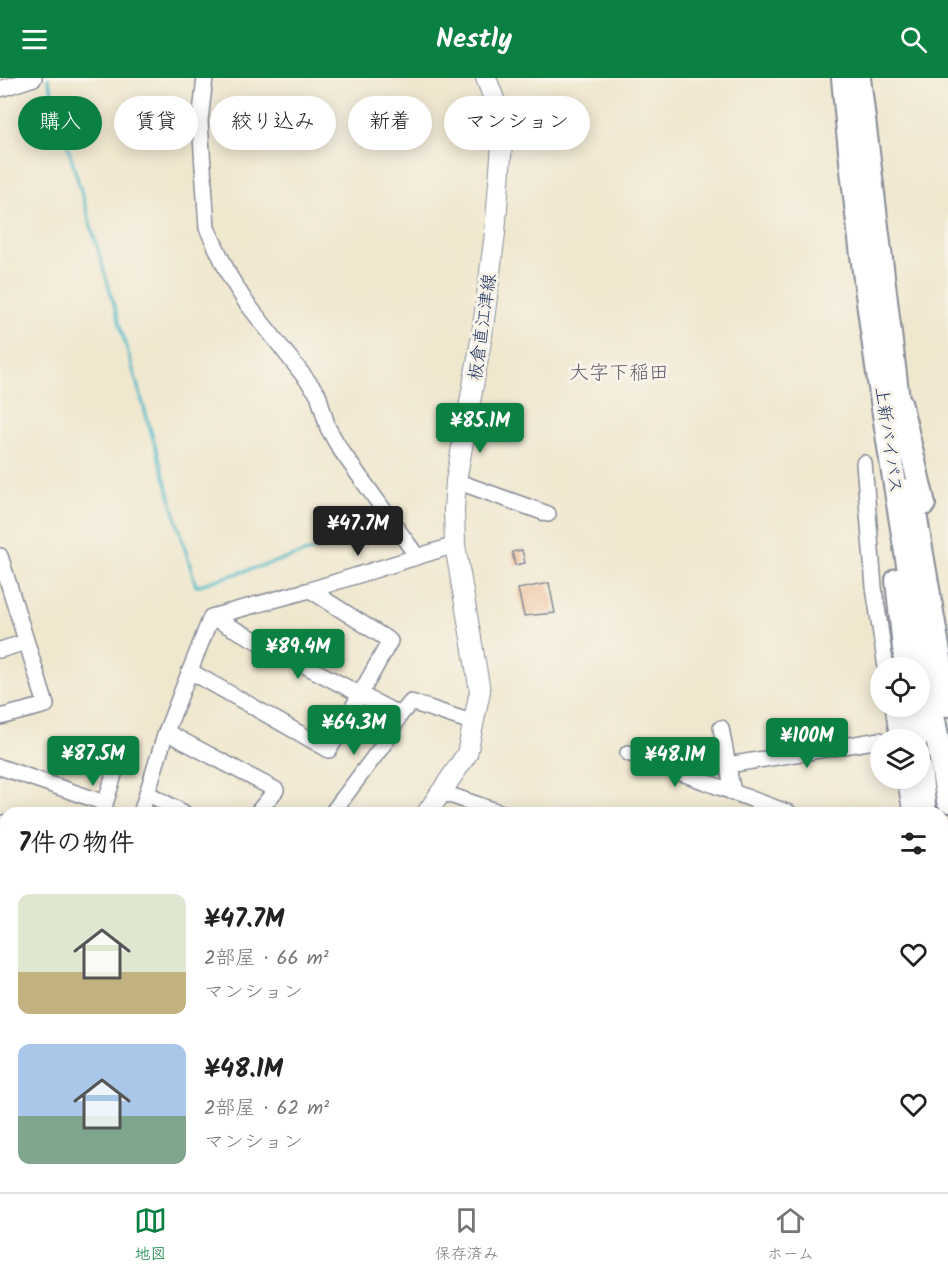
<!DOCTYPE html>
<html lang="ja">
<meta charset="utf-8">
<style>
body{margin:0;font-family:Kalam,"Klee One",sans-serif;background:#f6f6f6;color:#222;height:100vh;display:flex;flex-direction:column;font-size:22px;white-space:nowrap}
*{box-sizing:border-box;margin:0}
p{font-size:20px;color:#767676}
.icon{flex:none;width:33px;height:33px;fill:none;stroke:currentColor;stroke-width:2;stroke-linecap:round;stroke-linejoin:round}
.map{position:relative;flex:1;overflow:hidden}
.details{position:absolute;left:0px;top:729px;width:948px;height:386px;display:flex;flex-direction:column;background:#fff;border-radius:18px 18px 0 0;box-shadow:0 3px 15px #0003}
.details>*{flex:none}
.banner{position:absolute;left:18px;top:18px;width:600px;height:54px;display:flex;gap:12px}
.tools{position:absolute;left:870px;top:579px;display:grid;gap:12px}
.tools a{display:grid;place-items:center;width:60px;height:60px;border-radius:50%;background:#fff;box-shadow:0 3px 15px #0003;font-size:30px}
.price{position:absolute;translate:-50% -51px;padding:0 14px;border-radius:6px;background:#0b8043;color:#fff;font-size:20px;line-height:39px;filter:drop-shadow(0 2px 3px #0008)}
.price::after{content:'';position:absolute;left:50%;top:36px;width:18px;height:14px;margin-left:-9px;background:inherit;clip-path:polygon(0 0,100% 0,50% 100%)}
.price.on{background:#222;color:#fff}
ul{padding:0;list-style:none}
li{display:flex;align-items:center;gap:18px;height:150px;padding:0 18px}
li span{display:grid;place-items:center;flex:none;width:168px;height:120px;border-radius:12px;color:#555}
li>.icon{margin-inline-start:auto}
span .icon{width:72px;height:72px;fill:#fffc;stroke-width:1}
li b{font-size:26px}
h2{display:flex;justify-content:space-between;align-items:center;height:72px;padding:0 18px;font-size:26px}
.tag{padding:0 21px;border-radius:27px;background:#fff;box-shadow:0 3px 15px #0003;font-size:21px;line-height:54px}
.tag.on{background:#0b8043;color:#fff}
header{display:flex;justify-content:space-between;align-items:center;height:78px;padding:0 18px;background:#0b8043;color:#fff;font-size:27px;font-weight:700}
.tab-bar{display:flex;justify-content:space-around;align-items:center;height:84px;border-top:2px solid #e0e0e0;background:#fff;font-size:16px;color:#767676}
.tab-bar a{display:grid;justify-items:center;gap:3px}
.tab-bar .on{color:#0b8043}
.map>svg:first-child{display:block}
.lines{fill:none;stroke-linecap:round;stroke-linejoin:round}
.stream{stroke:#4cb9c7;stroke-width:3}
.building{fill:#eeb38a}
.minor-casing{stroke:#868b96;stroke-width:18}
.major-casing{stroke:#868b96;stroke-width:22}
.highway-casing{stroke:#868b96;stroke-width:26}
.minor{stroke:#fff;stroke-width:15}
.major{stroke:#fff;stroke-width:20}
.highway{stroke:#fff;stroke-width:22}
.labels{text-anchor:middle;stroke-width:6;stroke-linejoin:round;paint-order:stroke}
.street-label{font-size:18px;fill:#1b2f5e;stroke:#f7f3e8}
.neighbourhood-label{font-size:20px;fill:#655d6d;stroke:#f7f3e8}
</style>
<header><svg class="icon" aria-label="menu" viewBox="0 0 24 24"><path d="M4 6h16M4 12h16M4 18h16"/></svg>Nestly<svg class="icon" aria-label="search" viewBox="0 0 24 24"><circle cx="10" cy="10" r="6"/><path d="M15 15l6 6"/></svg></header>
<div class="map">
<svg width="948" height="1114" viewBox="0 0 948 1114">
<rect width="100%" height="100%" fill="#f7f3e8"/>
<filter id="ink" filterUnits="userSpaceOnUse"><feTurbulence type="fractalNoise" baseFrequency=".0167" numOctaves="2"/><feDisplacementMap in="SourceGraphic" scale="12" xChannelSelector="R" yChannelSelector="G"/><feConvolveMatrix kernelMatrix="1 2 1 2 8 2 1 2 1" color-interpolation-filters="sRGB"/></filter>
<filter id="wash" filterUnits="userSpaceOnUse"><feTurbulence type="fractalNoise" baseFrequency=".008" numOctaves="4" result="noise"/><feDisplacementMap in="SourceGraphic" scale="24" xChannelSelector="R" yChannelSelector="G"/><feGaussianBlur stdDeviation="1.35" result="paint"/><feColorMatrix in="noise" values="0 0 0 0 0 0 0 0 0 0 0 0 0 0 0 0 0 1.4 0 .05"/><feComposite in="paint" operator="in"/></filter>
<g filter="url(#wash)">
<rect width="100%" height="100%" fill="#f0e7cf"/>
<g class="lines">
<path class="stream" d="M48,0L196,508L357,459"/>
</g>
<g id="blocks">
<path class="building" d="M522,472L525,485L515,487L512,474Z
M549,505L555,535L524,538L518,511Z"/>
</g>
</g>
<g filter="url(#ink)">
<use href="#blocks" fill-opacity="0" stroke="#868b96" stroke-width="1.5"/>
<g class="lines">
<g class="minor-casing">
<path id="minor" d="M205,0L200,43L207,150L230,199L245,223L318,316L328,350L340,371L416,477
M0,11L34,0
M864,385L874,509L886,590
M456,403L548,436
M0,478L46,627L0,639
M211,539L310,512L455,467
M211,539L400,637
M0,572L26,564
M190,593L329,672L390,563L310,512
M893,628L898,662
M721,650L733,715
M166,654L276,712L257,735
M628,675L789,735
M728,687L880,662
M0,689L105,725
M905,700L911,735
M441,714L502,735
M147,715L184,735
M103,733L116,690
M141,735L166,654L211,539
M332,735L386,663L400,637L411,624L474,645
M0,745L6,746
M0,811L6,810
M0,864L6,863
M942,869L948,868
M0,912L6,911
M0,952L6,953
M942,986L948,988
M0,1063L6,1064
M363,1108L402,1114
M905,1108L906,1114
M654,1114L655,1108
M787,1114L788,1108"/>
</g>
<g class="major-casing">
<path id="major" d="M427,735L467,676L480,613L455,467L454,432L456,403L482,257L495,155L503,53L499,34L486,0
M214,1108L215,1114"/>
</g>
<g class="highway-casing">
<path id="highway" d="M843,0C864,243 907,483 948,723
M859,0L900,338
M900,324L924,426
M911,412L948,627
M897,502L906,590
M911,628L916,662
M920,691L925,735
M942,827L948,855"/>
</g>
<use href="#minor" class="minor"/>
<use href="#major" class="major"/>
<use href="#highway" class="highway"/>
</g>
</g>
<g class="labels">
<g class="street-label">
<text transform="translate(482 249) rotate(-82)" y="6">板倉直江津線</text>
<text transform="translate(889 362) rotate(82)" y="6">上新バイパス</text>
</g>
<g class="neighbourhood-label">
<text x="619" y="301">大字下稲田</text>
</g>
</g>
</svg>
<div class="tools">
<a><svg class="icon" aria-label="locate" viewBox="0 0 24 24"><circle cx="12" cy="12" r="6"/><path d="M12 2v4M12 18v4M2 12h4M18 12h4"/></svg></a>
<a><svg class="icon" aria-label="layers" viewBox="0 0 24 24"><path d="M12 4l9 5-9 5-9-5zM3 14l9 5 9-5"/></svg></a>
</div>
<b class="price" style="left:480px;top:376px">¥85.1M</b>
<b class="price on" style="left:358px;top:479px">¥47.7M</b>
<b class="price" style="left:298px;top:602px">¥89.4M</b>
<b class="price" style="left:354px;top:678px">¥64.3M</b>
<b class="price" style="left:807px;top:691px">¥100M</b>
<b class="price" style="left:93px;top:709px">¥87.5M</b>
<b class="price" style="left:675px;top:710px">¥48.1M</b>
<div class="banner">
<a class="tag on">購入</a>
<a class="tag">賃貸</a>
<a class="tag">絞り込み</a>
<a class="tag">新着</a>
<a class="tag">マンション</a>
</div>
<section class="details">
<h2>7件の物件<svg class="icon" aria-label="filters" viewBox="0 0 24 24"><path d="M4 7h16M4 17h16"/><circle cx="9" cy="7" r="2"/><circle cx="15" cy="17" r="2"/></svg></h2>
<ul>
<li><span style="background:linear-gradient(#dfe7d0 65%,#c2b280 0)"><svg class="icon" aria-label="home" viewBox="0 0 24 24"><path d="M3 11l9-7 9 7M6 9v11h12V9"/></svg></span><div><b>¥47.7M</b><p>2部屋 · 66 m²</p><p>マンション</p></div><svg class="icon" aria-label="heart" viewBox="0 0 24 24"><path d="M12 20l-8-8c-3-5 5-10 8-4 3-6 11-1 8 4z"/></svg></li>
<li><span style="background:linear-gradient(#a9c7e8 60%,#7fa58c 0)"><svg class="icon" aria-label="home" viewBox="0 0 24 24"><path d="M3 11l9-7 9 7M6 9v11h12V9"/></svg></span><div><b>¥48.1M</b><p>2部屋 · 62 m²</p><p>マンション</p></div><svg class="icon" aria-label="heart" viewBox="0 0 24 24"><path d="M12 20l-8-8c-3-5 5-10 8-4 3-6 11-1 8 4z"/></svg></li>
</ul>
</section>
</div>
<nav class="tab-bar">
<a class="on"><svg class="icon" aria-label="map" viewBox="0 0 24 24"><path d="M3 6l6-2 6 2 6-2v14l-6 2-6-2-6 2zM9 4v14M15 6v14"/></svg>地図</a>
<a><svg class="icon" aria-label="saved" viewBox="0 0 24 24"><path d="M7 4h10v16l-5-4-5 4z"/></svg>保存済み</a>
<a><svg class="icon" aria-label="home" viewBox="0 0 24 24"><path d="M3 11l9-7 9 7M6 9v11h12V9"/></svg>ホーム</a>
</nav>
